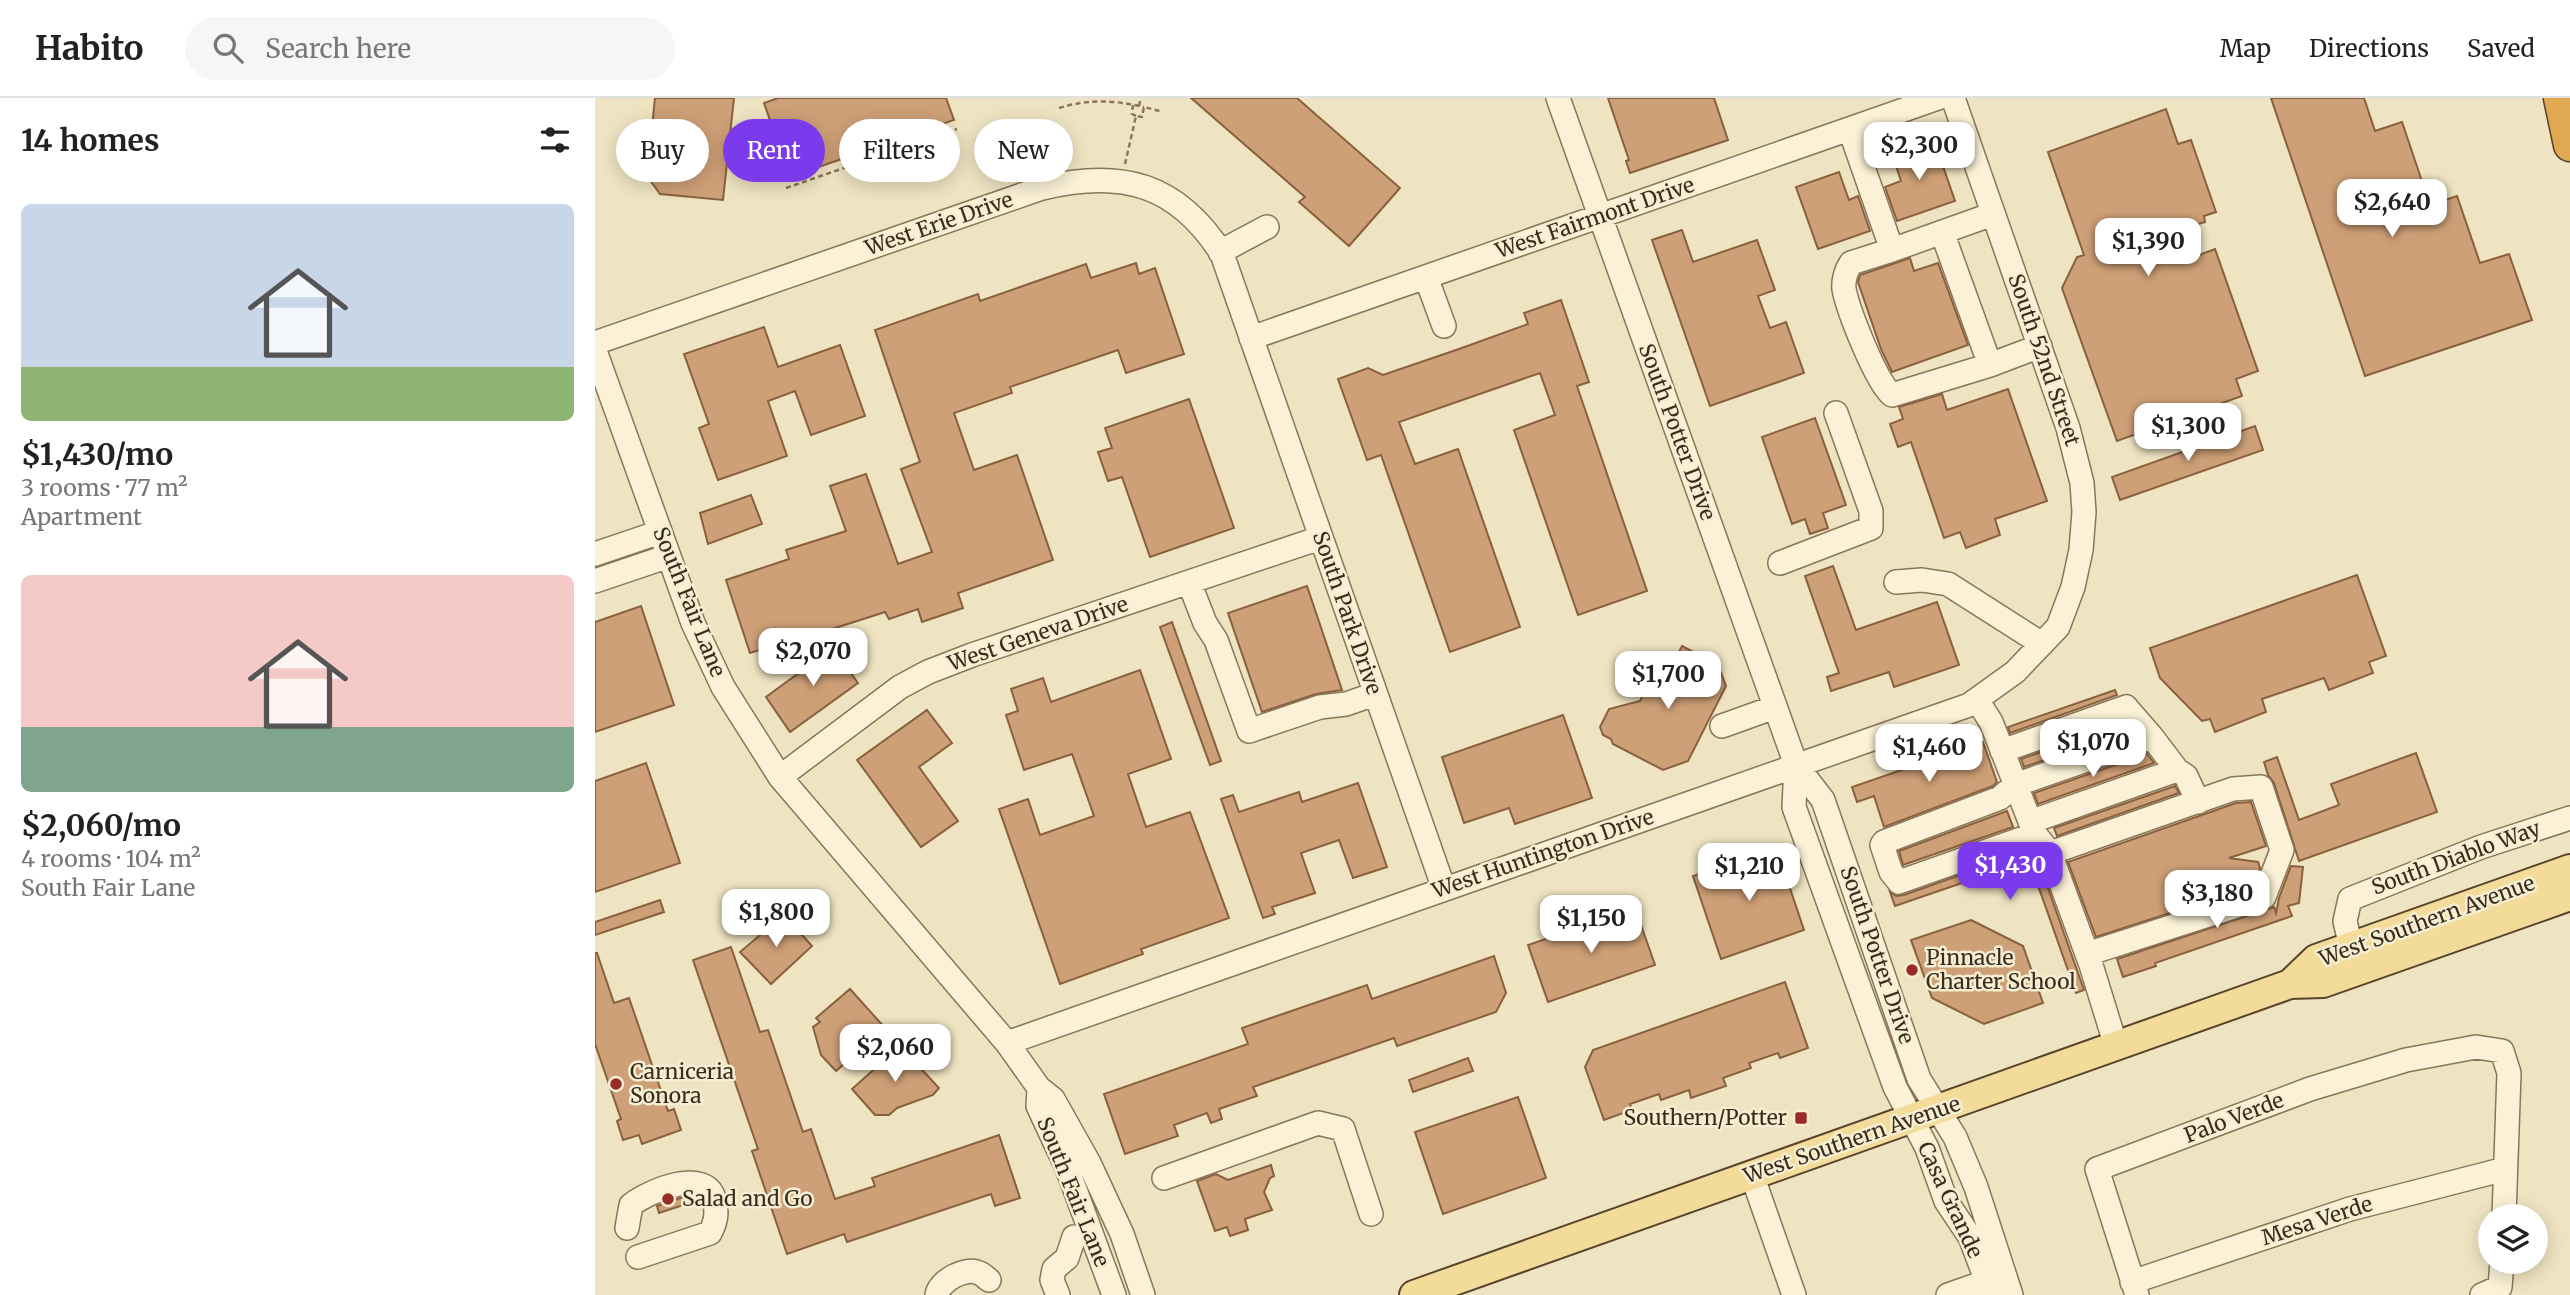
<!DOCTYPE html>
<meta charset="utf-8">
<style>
body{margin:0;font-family:Merriweather,serif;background:#f6f6f6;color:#222;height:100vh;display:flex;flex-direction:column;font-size:26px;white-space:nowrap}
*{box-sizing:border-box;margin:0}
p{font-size:23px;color:#767676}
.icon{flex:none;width:38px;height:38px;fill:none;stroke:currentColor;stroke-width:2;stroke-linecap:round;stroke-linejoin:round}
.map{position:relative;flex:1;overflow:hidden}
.panel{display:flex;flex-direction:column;background:#fff;width:595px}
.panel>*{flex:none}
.banner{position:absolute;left:21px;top:21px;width:665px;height:63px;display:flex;gap:14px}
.tools{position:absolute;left:1883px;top:1106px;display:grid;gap:14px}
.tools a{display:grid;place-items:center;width:70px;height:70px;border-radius:50%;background:#fff;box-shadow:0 4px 18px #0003;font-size:35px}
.price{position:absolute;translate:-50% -60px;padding:0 16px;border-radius:14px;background:#fff;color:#222;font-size:23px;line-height:46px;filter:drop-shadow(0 2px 4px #0008)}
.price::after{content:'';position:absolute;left:50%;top:42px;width:21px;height:16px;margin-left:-10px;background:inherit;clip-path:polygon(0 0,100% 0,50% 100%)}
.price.active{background:#7c3aed;color:#fff}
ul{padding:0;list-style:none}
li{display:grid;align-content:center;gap:14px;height:371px;padding:0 21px}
li span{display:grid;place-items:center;height:217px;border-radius:10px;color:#555}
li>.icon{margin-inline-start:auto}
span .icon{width:126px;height:126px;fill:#fffc;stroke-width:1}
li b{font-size:30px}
h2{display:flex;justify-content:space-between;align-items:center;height:84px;padding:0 21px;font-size:30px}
.pill{padding:0 24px;border-radius:32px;background:#fff;box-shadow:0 4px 18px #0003;font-size:24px;line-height:63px}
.pill.active{background:#7c3aed;color:#fff}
header{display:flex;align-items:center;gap:42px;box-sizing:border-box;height:98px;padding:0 35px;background:#fff;border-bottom:2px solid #e0e0e0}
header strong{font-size:33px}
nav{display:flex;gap:38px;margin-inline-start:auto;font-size:24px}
.search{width:490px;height:63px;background:#f6f6f6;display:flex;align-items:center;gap:18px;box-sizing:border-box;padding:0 24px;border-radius:38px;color:#767676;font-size:26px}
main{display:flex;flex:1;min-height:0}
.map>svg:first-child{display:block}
.building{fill:#cea077;stroke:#89603e;stroke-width:2}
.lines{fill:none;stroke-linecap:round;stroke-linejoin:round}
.minor-casing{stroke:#897559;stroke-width:26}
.major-casing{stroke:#57432d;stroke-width:32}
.highway-casing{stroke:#57432d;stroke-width:35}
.path{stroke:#897559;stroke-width:2.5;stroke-dasharray:5 3.5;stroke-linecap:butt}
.minor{stroke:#faf1d6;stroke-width:23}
.major{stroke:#f3db99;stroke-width:28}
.highway{stroke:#e0a851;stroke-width:32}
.poi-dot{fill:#9a2c27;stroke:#f6eed2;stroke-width:2.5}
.labels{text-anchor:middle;stroke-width:5;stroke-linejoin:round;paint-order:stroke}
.street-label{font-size:21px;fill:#392c1d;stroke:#f6eed2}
.poi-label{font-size:21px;fill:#392c1d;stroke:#f6eed2;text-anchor:start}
</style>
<header>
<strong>Habito</strong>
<div class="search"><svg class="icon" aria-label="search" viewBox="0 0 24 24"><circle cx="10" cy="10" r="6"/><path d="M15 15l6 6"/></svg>Search here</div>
<nav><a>Map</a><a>Directions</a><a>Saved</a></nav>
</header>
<main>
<section class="panel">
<h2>14 homes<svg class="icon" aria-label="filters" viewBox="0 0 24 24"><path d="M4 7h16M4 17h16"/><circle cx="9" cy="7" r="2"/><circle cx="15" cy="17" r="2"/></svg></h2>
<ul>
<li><span style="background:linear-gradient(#c9d6e8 75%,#8fb573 0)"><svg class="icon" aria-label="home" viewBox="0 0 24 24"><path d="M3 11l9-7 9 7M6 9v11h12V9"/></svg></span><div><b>$1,430/mo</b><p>3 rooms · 77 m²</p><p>Apartment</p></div></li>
<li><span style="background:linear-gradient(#f6c9c9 70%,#7fa58c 0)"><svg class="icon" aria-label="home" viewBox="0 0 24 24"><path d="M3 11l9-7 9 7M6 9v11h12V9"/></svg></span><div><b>$2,060/mo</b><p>4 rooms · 104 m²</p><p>South Fair Lane</p></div></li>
</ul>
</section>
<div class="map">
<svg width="1975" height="1197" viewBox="0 0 1975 1197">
<rect width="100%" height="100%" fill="#efe4c2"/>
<path class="building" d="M60,0H139L128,102L65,96L52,78Z
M183,0H351L359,22L195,79L169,5Z
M596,0H702L805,90L754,148L704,104L710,99Z
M1013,0H1119L1133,42L1035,75L1031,63L1034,62Z
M1676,0H1769L1780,33L1807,24L1835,107L1862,98L1885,165L1914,156L1937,222L1770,278Z
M1571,11L1583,46L1596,42L1621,114L1609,118L1610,124L1594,129L1604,157L1620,151L1663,273L1641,281L1647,298L1522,343L1467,190L1482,159L1489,157L1453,54Z
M1339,42L1360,103L1302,123L1290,89L1306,83L1297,56Z
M1244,74L1254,102L1263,98L1275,133L1223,151L1201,89Z
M1087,132L1098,164L1162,142L1180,192L1163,198L1175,230L1191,224L1209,275L1115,308L1057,142Z
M1315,160L1319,173L1343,165L1373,247L1297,274L1286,251L1263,184L1265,177Z
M541,165L544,176L560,170L589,256L531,275L523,252L415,289L417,295L359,315L379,372L422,357L458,462L363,495L368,510L327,524L323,511L294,521L290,514L197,544L196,542L155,555L131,482L194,461L191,452L251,433L235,388L271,376L303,466L337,454L306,371L325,364L280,232L383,196L385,203L491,166L496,180Z
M966,202L994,284L982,288L1052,493L983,517L919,332L960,317L945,275L804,324L820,366L863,351L925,529L855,554L786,357L772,362L743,281L773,270L788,277L864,251L933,226L929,215Z
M169,229L183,269L245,247L270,318L216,337L200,293L173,303L192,358L123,382L104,330L114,326L89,256Z
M1413,291L1452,403L1400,421L1405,437L1371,450L1365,434L1349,440L1316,344L1303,349L1295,326L1308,321L1304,309L1347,296L1352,312Z
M594,301L639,430L555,459L527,379L513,383L503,354L517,350L510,330Z
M1220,320L1251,407L1228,415L1233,430L1215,436L1210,421L1197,426L1167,339Z
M1660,328L1668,352L1525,402L1517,379Z
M156,397L167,426L113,446L105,415Z
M1238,468L1261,532L1342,504L1364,567L1299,589L1294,574L1236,593L1232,579L1244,575L1210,478Z
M1762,477L1791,558L1774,564L1778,575L1734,592L1729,580L1667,601L1671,614L1620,634L1615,621L1607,623L1565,580L1555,550Z
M712,488L747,592L721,596L667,614L633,515Z
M46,508L79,607L0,634V524Z
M577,524L626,663L615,667L565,529Z
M249,542L256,552L245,560L263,585L195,634L171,599Z
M1087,548L1123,567L1131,588L1093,663L1068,672L1018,646L1016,641L1008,637L1005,629L1014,611L1045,603L1067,560L1084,554Z
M545,572L576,661L533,676L551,729L595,714L634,820L546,851L548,856L465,886L404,711L433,701L445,737L499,718L477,656L429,672L411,617L423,613L416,591L448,580L456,604Z
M1520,592L1522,597L1415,635L1413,629Z
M332,612L357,645L324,669L363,723L326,749L262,662Z
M968,617L997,700L920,726L914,710L869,725L847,659Z
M1527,625L1533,633L1429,669L1426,661Z
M1388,644L1402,684L1398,688L1289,729L1279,698L1262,704L1257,689Z
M1821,655L1842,714L1704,763L1679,685L1673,677L1669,664L1682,659L1704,722L1744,707L1736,686Z
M1552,656L1559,665L1443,706L1439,695Z
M51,665L85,765L0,794V683Z
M763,685L792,769L758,780L744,742L706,755L720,795L677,809L680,816L668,820L626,701L638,697L644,714L704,694L707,704Z
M1580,688L1584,695L1462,738L1459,730Z
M1656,704L1671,748L1634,760L1663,764L1665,770L1658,788L1501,839L1473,764L1641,705Z
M1412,713L1418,729L1308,767L1304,753Z
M1181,749L1209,832L1126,861L1098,778Z
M1433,753L1435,760L1440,758L1443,762L1489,892L1481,895L1434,762L1300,808L1295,794L1301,798L1309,797Z
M1696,768L1708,769L1704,805L1693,808L1697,818L1560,865L1561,868L1528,879L1522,861L1679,809L1681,815L1684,800Z
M65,802L69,814L0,837V824Z
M1040,810L1060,867L953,904L933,847Z
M189,817L217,848L176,886L145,854Z
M1376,822L1428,848L1448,905L1389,926L1337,900L1316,842Z
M136,849L165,934L173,932L208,1034L216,1031L240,1101L280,1088L277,1080L404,1037L425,1100L400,1108L396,1096L252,1144L249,1136L192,1156L157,1053L163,1051L98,862Z
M0,855H2L19,905L34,900L73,1013L79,1011L86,1032L47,1046L44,1037L28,1042L22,1023L26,1021L0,946Z
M899,858L911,895L901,914L802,948L799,940L658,989L662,998L624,1011L627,1021L616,1025L612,1015L579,1027L583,1038L530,1056L509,996L653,946L647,930L772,887L777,901Z
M1190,884L1213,950L1185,960L1183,955L1154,965L1156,970L1128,980L1131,988L1096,1000L1094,992L1066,1002L1064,996L1035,1006L1037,1012L1009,1022L990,969L998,952Z
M255,891L290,930L241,973L226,957L218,929L225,924L221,920Z
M305,948L344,990L338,997L302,1010L294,1017H280L257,991Z
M873,960L878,973L818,994L814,982Z
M923,999L951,1080L848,1116L820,1034Z
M676,1067L679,1078L675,1080L669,1094L677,1112L650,1121L653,1132L635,1138L632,1129L620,1133L602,1083L621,1076L633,1082Z
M96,1099L98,1104L64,1115L62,1108L85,1100Z"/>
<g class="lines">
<g class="minor-casing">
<path id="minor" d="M963,0L1201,667L1228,702L1324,981L1360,1039L1381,1089L1416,1197
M1255,32L1297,152L1398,116
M1347,134L1395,267L1445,248
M1297,152L1256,165C1251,172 1248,183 1249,191C1253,212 1281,284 1297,297L1395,267
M625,154L672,129
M831,179L849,228
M656,240L1343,0
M0,245L447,90C526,71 582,85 627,156L849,791
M0,253L98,525L128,589L185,679L412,945L444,990L458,1001L494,1065L527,1136L548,1197
M0,456L65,434
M1185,465L1276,430V413L1241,315
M0,483L74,458
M594,484L610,525L621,542L654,633L725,609L751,606L780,596
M1301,484L1327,482L1353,486L1447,546
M1382,602L1396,624L1440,736L1455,755L1496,867L1521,948
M1127,628L1180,609
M1407,653L1531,609L1557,639
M1201,667L1199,709L1300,989L1332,1050L1351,1103L1375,1139L1397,1197
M185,679L305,589L333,574L377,557L725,440
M1435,724L1582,672L1591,678L1603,704
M1440,736L1304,784L1296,774L1287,747L1289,744L1405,700L1420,687L1557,639L1582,672
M1455,755L1638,691L1666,689L1687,752L1669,799L1492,856
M1756,849L1750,823L1755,801L1886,749L1975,720
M412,945L1374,607L1420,574L1463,529L1478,489L1486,452L1489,414L1487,385L1473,330L1358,0
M444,990L443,1008L472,1070L519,1197
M1157,1077L1199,1197
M569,1080L723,1025L748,1031L776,1116
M32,1130L36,1107C54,1093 113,1067 120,1104C122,1116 121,1124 115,1135L43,1159
M1537,1184L1755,1111L1910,1071
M342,1197C344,1183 371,1168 384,1175C388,1176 391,1180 394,1182
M463,1197L457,1182L459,1171L472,1160L479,1139
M1353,1197L1407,1178
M1542,1197L1502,1071L1715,991L1811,962L1881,949L1907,953L1914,975L1909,1118
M1887,1197L1905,1189L1907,1164"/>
</g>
<g class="major-casing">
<path id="major" d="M1695,886L1721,861L1975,771
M819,1197L1695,886L1728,885L1975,798"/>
</g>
<g class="highway-casing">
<path id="highway" d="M1965,0L1975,47"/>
</g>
<path class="path" d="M538,7L537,16L541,18
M544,8L546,0
M464,10C493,1 520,2 549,9
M274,44L286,78
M530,66L541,18L547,19L549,9L568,14
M191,90L362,31"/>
<use href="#minor" class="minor"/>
<use href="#major" class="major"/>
<use href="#highway" class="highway"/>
</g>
<g class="poi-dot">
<circle cx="1317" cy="872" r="7"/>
<circle cx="21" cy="986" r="7"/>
<rect x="1199" y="1013" width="14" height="14" rx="3.5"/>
<circle cx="73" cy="1101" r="7"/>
</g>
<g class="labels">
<g class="street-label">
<text transform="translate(1000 120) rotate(-19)" y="7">West Fairmont Drive</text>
<text transform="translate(344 126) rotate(-19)" y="7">West Erie Drive</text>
<text transform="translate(1449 262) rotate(71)" y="7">South 52nd Street</text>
<text transform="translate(1082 334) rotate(70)" y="7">South Potter Drive</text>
<text transform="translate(94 504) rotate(68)" y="7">South Fair Lane</text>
<text transform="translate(752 515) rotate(71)" y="7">South Park Drive</text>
<text transform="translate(443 536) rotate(-19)" y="7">West Geneva Drive</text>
<text transform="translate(948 756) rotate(-19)" y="7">West Huntington Drive</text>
<text transform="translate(1861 760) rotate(-20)" y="7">South Diablo Way</text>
<text transform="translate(1832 823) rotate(-20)" y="7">West Southern Avenue</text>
<text transform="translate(1282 857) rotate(71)" y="7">South Potter Drive</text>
<text transform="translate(1639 1020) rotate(-21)" y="7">Palo Verde</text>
<text transform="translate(1257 1042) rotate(-19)" y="7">West Southern Avenue</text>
<text transform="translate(478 1094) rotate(68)" y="7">South Fair Lane</text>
<text transform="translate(1355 1102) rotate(65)" y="7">Casa Grande</text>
<text transform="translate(1722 1123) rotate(-18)" y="7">Mesa Verde</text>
</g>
<g class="poi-label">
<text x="1331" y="867">Pinnacle<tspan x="1331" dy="24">Charter School</tspan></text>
<text x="35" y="981">Carniceria<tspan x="35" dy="24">Sonora</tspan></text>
<text x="1192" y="1027" text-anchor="end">Southern/Potter</text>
<text x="87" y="1108">Salad and Go</text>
</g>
</g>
</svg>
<div class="tools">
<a><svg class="icon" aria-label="layers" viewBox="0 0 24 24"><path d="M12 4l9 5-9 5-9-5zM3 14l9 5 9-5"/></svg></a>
</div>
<b class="price" style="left:1324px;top:84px">$2,300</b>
<b class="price" style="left:1797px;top:141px">$2,640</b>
<b class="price" style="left:1553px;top:180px">$1,390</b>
<b class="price" style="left:1593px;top:365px">$1,300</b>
<b class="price" style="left:218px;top:590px">$2,070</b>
<b class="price" style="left:1073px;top:613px">$1,700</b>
<b class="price" style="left:1498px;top:681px">$1,070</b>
<b class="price" style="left:1334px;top:686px">$1,460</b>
<b class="price active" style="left:1415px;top:804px">$1,430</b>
<b class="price" style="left:1154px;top:805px">$1,210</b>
<b class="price" style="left:1622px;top:832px">$3,180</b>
<b class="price" style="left:181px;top:851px">$1,800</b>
<b class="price" style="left:996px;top:857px">$1,150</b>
<b class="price" style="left:300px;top:986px">$2,060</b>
<div class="banner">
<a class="pill">Buy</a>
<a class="pill active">Rent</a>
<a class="pill">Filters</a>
<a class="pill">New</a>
</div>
</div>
</main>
